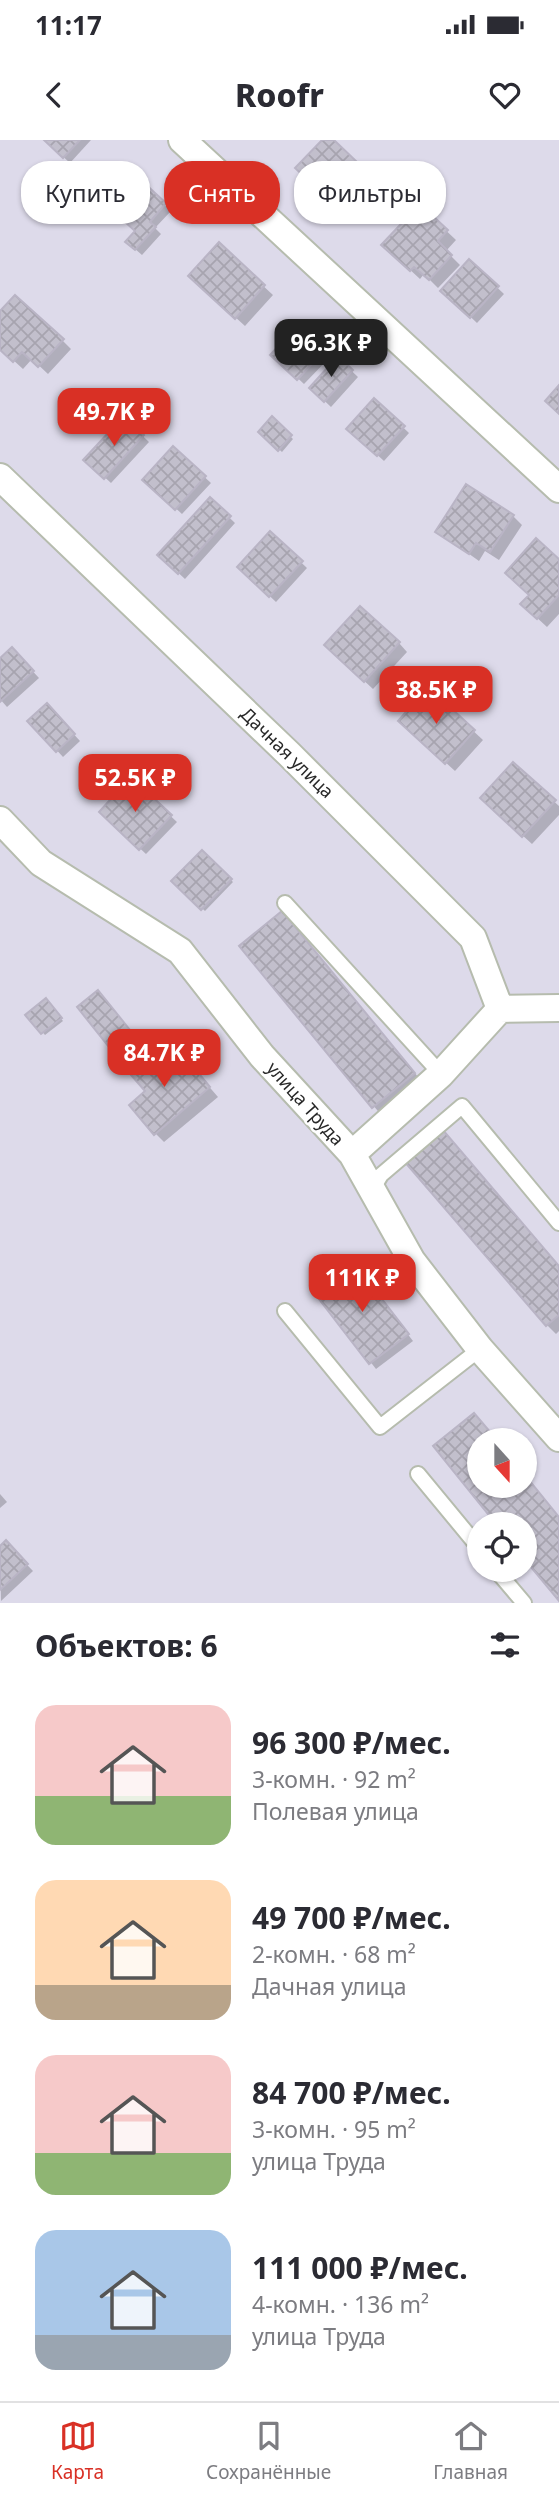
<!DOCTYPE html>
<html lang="ru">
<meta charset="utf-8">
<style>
body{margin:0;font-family:"Noto Sans",sans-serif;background:#f7f7f7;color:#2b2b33;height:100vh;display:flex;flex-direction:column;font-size:26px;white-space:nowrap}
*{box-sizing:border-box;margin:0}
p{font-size:23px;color:#7c7c81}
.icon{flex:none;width:38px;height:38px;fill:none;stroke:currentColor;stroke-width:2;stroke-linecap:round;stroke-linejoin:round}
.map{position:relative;height:1463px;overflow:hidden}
.drawer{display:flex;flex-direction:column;background:#fff;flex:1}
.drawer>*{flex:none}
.top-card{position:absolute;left:21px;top:21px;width:518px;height:63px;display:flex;gap:14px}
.needle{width:46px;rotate:159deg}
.controls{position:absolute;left:467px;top:1288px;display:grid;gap:14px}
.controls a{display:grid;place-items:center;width:70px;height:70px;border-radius:50%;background:#fff;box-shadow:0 2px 5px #0004;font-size:35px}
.price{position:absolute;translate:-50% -60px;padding:0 16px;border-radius:14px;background:#d93025;color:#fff;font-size:23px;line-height:46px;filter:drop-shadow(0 2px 4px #0008)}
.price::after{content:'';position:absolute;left:50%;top:42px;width:21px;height:16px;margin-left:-10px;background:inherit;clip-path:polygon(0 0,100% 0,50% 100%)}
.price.selected{background:#222;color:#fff}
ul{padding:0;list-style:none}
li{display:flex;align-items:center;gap:21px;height:175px;padding:0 35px}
li span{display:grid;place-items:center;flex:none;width:196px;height:140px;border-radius:21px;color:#555}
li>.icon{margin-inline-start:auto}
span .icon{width:84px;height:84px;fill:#fffc;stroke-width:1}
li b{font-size:30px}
h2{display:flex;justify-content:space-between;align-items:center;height:84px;padding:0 35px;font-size:30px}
.chip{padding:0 24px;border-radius:28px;background:#fff;box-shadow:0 2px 5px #0004;font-size:24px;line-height:63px}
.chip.selected{background:#d93025;color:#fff}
.status{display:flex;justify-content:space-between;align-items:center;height:49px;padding:0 35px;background:#fff;direction:ltr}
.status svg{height:19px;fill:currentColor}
header{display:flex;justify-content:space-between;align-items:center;height:91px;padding:0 35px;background:#fff;font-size:32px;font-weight:800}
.menu{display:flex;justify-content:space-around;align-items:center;height:98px;border-top:2px solid #e1e1e2;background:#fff;font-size:19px;color:#7c7c81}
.menu a{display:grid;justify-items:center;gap:4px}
.menu .selected{color:#d93025}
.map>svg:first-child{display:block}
.shadow{fill:#0003}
.building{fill:url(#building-cross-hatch);stroke:#b9b4c5;stroke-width:2}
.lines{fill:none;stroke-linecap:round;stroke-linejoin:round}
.lane-casing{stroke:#b6bcae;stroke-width:18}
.street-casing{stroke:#b6bcae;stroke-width:30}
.lane{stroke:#fff;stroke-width:14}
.street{stroke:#fff;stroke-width:26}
.labels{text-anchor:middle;stroke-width:5;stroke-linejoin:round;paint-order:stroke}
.street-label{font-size:18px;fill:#282828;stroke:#fff}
</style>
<div class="status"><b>11:17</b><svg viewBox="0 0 49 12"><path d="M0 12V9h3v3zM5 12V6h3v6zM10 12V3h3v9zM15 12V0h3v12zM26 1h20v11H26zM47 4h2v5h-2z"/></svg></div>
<header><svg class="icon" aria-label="back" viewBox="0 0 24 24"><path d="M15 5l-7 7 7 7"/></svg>Roofr<svg class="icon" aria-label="heart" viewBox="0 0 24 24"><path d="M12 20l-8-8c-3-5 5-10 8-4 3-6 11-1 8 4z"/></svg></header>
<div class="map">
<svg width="559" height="1463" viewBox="0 0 559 1463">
<defs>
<pattern id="building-cross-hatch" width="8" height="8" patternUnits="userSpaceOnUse" patternTransform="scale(1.75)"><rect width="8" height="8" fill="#c2bfcc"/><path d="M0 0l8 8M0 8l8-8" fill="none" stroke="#a7a4af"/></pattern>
</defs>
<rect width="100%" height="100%" fill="#dddaea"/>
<path class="shadow" d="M45,0H91L70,23Z
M324,0H332L361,28L331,60L298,28Z
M142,44L171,71L155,88L161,94L142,115L127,102L137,91Z
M420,66L456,100L446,111L460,125L438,148L424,134L420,139L393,114Z
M219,105L273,155L245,186L199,144Z
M469,121L504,154L477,183L442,150Z
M0,173L62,200L71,209L48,234L32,219L23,229L0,208Z
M299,187L331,216L304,244L273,215Z
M338,218L358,237L331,267L311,248Z
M374,260L409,293L384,321L349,289Z
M124,278L149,302L111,343L86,320Z
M272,279L293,299L282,312L260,292Z
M173,308L211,343L182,374L145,340Z
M210,359L235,383L185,439L159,415Z
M513,376L522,385L499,420L485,411L479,421L437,391Z
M270,393L307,428L276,462L239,427Z
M559,421V474L547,487L522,464Z
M399,503L407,512L373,549L335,514Z
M12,509L39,538L7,567L0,559V520Z
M429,550L483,600L455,631L409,589Z
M47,565L80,601L63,617L30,581Z
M513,624L559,666V675L532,704L491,667Z
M131,639L177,682L146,714L101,672Z
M202,712L233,742L205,771L174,741Z
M291,782L423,943L382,976L242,807Z
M104,859L139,902L120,917L79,868Z
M46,861L63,881L45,895L28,875Z
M193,928L218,957L164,1002L156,994L169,933Z
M559,1127V1191L556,1194L547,1185Z
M360,1132L413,1201L376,1229L317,1154Z
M0,1354L7,1362L0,1368Z
M6,1403L33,1431L1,1461L0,1408Z"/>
<path class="building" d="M44,0H80L63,18Z
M322,0H334L356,21L324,55L295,28Z
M142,41L166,63L150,82L156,87L135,110L125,102L135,91L114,72Z
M420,64L448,90L438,101L452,115L429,140L414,127L410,131L381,105Z
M219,102L265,145L235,179L188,136Z
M469,119L499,146L470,178L440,151Z
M15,155L64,199L38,227L22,212L13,222L0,210V171Z
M299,184L326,209L297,240L270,215Z
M338,216L353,230L324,262L309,248Z
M559,245V274L545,261Z
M374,258L405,286L377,316L346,289Z
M124,276L144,295L104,339L83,320Z
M272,276L292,295L278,311L258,292Z
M173,306L206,336L175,370L142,340Z
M466,344L514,375L490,412L476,403L469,414L435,392Z
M210,357L231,376L178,434L157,415Z
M270,391L303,421L269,457L237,427Z
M536,398L559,419V455L537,479L520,464L529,455L505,433Z
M360,466L400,502L364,542L324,505Z
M12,507L34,531L0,562V518Z
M428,547L475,590L445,624L398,581Z
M47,563L75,594L56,612L27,581Z
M513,622L556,660L522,697L480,658Z
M131,637L172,675L139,710L99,672Z
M202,710L232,739L201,770L171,741Z
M282,771L415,933L372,968L239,806Z
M98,850L134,895L113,912L77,867Z
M46,858L62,878L41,894L25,875Z
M149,908L169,931L185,917L210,947L154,995L129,965L145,951L125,928Z
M442,989L559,1126V1175L546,1186L404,1021Z
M354,1123L409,1194L369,1224L315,1154Z
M474,1273L497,1300H480V1346H525V1335L559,1377V1461L525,1420V1384H496L433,1306Z
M6,1400L28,1424L0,1450V1406Z"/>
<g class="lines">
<g class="lane-casing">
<path id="lane" d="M285,763L441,934
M372,1050L381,1035L462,966L559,1083
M285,1171L380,1287L480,1209
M418,1334L480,1409
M496,1430L524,1463"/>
</g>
<g class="street-casing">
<path id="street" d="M182,0L559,349
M0,337L289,614L473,798L500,869L559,868
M0,680L41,723L180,811L262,916L352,1014L412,1121L480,1209L559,1298
M352,1014L441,934L500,869"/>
</g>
<use href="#lane" class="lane"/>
<use href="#street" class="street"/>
</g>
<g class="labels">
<g class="street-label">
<text transform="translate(287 613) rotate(44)" y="6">Дачная улица</text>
<text transform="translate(305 964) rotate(48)" y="6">улица Труда</text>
</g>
</g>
</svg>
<div class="controls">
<a><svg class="needle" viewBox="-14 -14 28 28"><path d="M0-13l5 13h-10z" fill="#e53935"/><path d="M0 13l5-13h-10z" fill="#7c7c81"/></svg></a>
<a><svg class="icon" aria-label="locate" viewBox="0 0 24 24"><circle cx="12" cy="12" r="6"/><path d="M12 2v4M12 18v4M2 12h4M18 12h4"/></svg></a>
</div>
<b class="price selected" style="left:331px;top:239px">96.3K ₽</b>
<b class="price" style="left:114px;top:308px">49.7K ₽</b>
<b class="price" style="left:436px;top:586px">38.5K ₽</b>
<b class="price" style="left:135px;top:674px">52.5K ₽</b>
<b class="price" style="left:164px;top:949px">84.7K ₽</b>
<b class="price" style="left:362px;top:1174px">111K ₽</b>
<div class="top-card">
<a class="chip">Купить</a>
<a class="chip selected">Снять</a>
<a class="chip">Фильтры</a>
</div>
</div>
<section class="drawer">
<h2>Объектов: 6<svg class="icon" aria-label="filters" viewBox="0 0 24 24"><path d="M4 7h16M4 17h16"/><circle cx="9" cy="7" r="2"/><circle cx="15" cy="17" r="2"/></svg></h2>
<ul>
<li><span style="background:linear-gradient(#f6c9c9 65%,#8fb573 0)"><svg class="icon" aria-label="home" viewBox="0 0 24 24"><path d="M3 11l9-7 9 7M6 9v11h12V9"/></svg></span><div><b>96 300 ₽/мес.</b><p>3-комн. · 92 m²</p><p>Полевая улица</p></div></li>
<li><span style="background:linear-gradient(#ffd9b3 75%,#b9a48a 0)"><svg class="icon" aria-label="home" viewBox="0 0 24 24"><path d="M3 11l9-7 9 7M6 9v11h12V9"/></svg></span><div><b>49 700 ₽/мес.</b><p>2-комн. · 68 m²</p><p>Дачная улица</p></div></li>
<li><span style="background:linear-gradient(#f6c9c9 70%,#8fb573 0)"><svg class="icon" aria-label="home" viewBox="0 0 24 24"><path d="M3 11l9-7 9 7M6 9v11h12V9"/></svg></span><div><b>84 700 ₽/мес.</b><p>3-комн. · 95 m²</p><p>улица Труда</p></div></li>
<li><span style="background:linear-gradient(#a9c7e8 75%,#9aa5b1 0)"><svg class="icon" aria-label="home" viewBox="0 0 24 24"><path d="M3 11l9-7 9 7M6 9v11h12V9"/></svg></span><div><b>111 000 ₽/мес.</b><p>4-комн. · 136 m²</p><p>улица Труда</p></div></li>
</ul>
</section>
<nav class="menu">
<a class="selected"><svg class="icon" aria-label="map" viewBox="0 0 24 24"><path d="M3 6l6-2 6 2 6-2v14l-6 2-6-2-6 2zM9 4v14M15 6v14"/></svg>Карта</a>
<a><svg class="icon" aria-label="saved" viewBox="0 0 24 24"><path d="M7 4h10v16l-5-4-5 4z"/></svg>Сохранённые</a>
<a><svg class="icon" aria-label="home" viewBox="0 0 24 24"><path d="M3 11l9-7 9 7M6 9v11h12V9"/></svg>Главная</a>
</nav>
